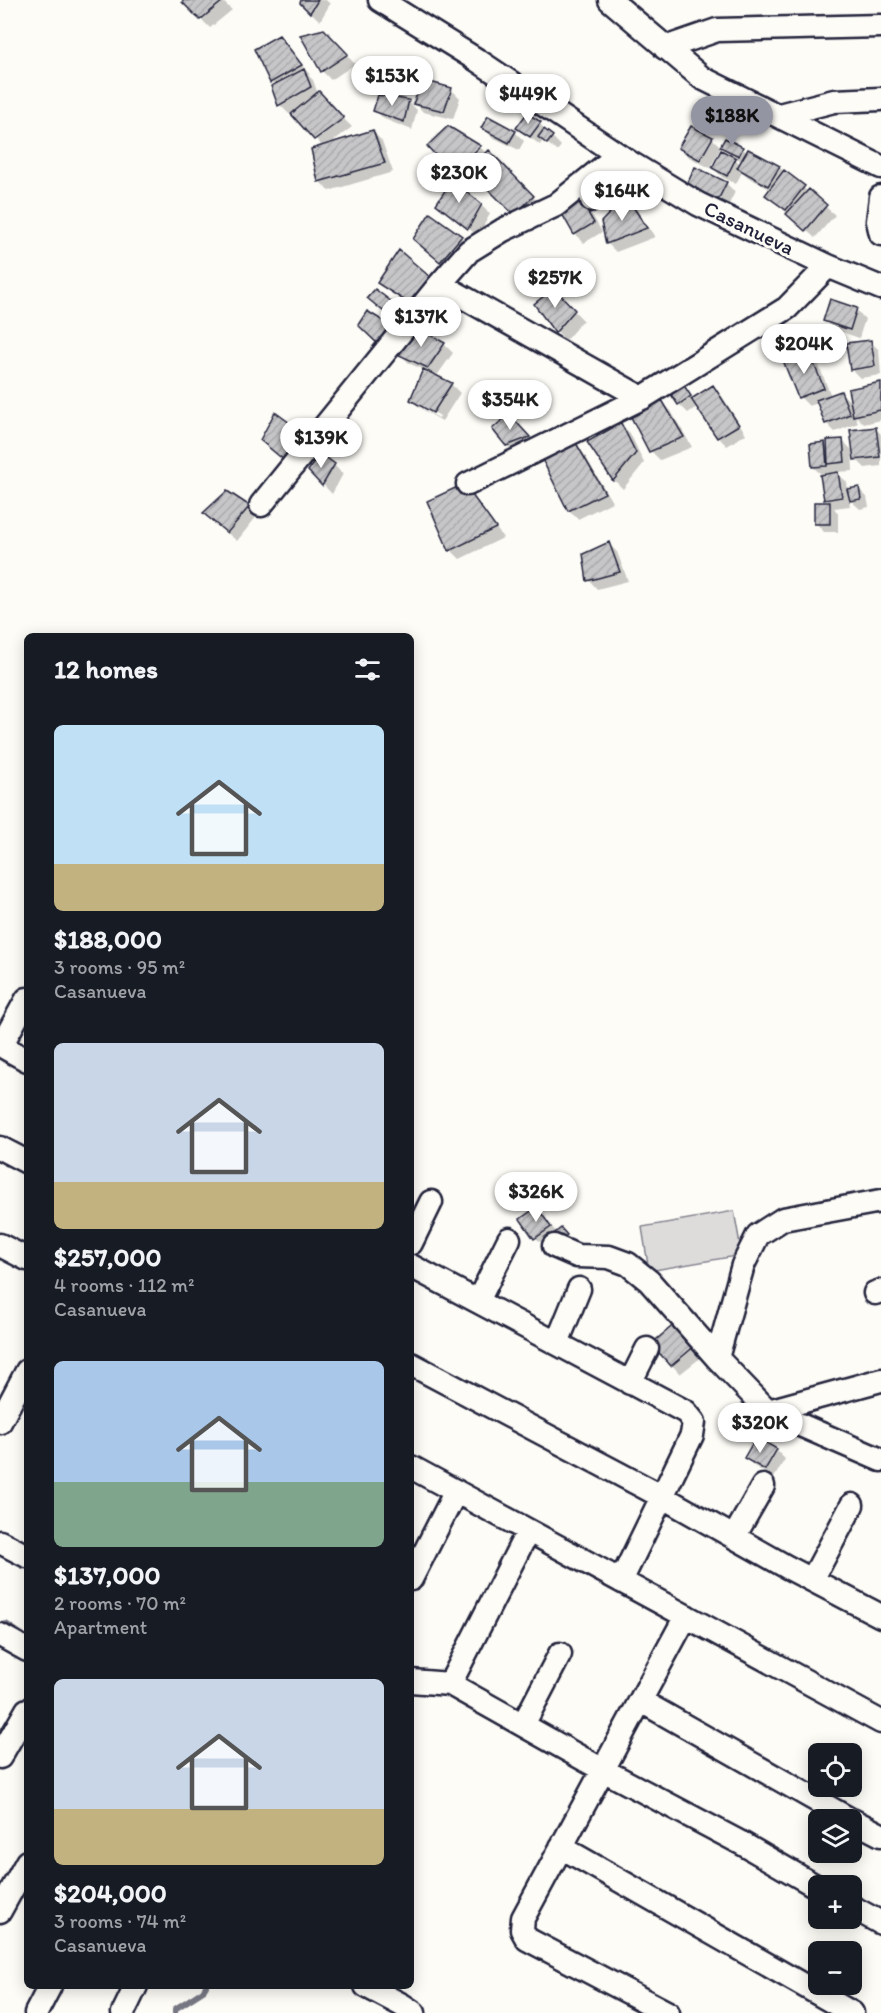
<!DOCTYPE html>
<meta charset="utf-8">
<style>
body{margin:0;font-family:Itim,sans-serif;background:#20242c;color:#f1f3f6;height:100vh;display:flex;flex-direction:column;font-size:22px;white-space:nowrap}
*{box-sizing:border-box;margin:0}
p{font-size:20px;color:#9ea1a6}
.icon{flex:none;width:33px;height:33px;fill:none;stroke:currentColor;stroke-width:2;stroke-linecap:round;stroke-linejoin:round}
.map{position:relative;flex:1;overflow:hidden}
.panel{position:absolute;left:24px;top:633px;width:390px;height:1356px;display:flex;flex-direction:column;background:#171b24;border-radius:9px;box-shadow:0 3px 15px #0003}
.panel>*{flex:none}
.controls{position:absolute;left:808px;top:1743px;display:grid;gap:12px}
.controls a{display:grid;place-items:center;width:54px;height:54px;border-radius:9px;background:#171b24;box-shadow:0 3px 15px #0003;font-size:30px}
.price{position:absolute;translate:-50% -51px;padding:0 14px;border-radius:21px;background:#fff;color:#222;font-size:20px;line-height:39px;filter:drop-shadow(0 2px 3px #0008)}
.price::after{content:'';position:absolute;left:50%;top:36px;width:18px;height:14px;margin-left:-9px;background:inherit;clip-path:polygon(0 0,100% 0,50% 100%)}
.price.selected{background:#9495a2;color:#111}
ul{padding:0;list-style:none}
li{display:grid;align-content:center;gap:12px;height:318px;padding:0 30px}
li span{display:grid;place-items:center;height:186px;border-radius:9px;color:#555}
li>.icon{margin-inline-start:auto}
span .icon{width:108px;height:108px;fill:#fffc;stroke-width:1}
li b{font-size:26px}
h2{display:flex;justify-content:space-between;align-items:center;height:72px;padding:0 30px;font-size:26px}
.map>svg:first-child{display:block}
.park{fill:#dddcdb;stroke:#807f8b;stroke-width:1.5}
.shadow{fill:#0003;fill-rule:evenodd}
.lines{fill:none;stroke-linecap:round;stroke-linejoin:round}
.stream{stroke:#787885;stroke-width:6}
.building{fill:url(#building-hatch);stroke:#22223b;stroke-width:1.5}
.minor-casing{stroke:#22223b;stroke-width:27}
.minor{stroke:#fdfcf7;stroke-width:22}
.labels{text-anchor:middle;stroke-width:6;stroke-linejoin:round;paint-order:stroke}
.street-label{font-size:21px;fill:#22223b;stroke:#fdfcf7}
</style>
<div class="map">
<svg width="881" height="2013" viewBox="0 0 881 2013">
<defs>
<pattern id="building-hatch" width="6" height="6" patternUnits="userSpaceOnUse" patternTransform="scale(1.5)"><rect width="6" height="6" fill="#c6c6c8"/><path d="M-1 1l2-2M0 6l6-6M5 7l2-2" fill="none" stroke="#aaaaad"/></pattern>
</defs>
<rect width="100%" height="100%" fill="#fdfcf7"/>
<filter id="ink" filterUnits="userSpaceOnUse"><feTurbulence type="fractalNoise" baseFrequency=".0167" numOctaves="2"/><feDisplacementMap in="SourceGraphic" scale="12" xChannelSelector="R" yChannelSelector="G"/><feConvolveMatrix kernelMatrix="1 2 1 2 8 2 1 2 1" color-interpolation-filters="sRGB"/></filter>
<g filter="url(#ink)">
<path class="park" d="M734,1211L742,1255L649,1271L642,1227Z"/>
<path class="shadow" d="M186,0H221L232,10L210,28L184,2Z
M303,0H326L330,4L320,21L301,3Z
M323,30L355,64L331,80L322,71L302,36Z
M279,37L310,75H308L313,80L318,94L352,127L328,145L373,132L382,141L393,172L329,191L320,182L313,150L323,147L292,112L289,114L280,105L273,87L275,86L271,82Z
M397,76L406,85L402,100L408,101L417,110L412,130L384,119L375,110L396,99L386,89Z
M451,89L460,98L453,119L423,112L415,103Z
M528,115L540,124L561,146L557,151L543,140L540,145L518,128Z
M448,128L480,147L487,154L489,152L542,206L524,223L472,171L461,181L453,172Z
M483,128L515,132L524,141L519,150L492,137Z
M712,138L721,147L710,168L689,157L680,148Z
M722,147L742,148L747,153L779,167L835,215L815,238L767,195L771,190L748,177L742,172L736,184L722,177L713,168L733,158ZM733,157L743,161L741,165Z
M726,183L735,192L724,214L695,199Z
M626,198L635,207L655,237L616,252L607,243Z
M581,202L590,211L602,232L584,243L575,234Z
M438,204L481,205L490,214L478,236Z
M461,237L470,246L450,270L424,247Z
M400,252L438,287L420,312L388,291L379,282Z
M554,290L583,320L565,341L537,305Z
M856,310L865,319L859,338L833,329L824,320Z
M870,341L879,350L881,375L860,378L851,369Z
M444,344L453,353L436,377L451,384L460,393L442,421L421,409L412,400L425,370L410,364L401,355ZM420,404L440,416L439,418L420,408Z
M809,354L818,363L831,396L840,392L853,404L881,383V420L864,424L855,415L858,423L835,432L826,423L818,403L809,406L800,397L786,364Z
M681,383L694,399L713,387L722,396L746,434L727,446L718,437L698,406L688,413L679,404Z
M662,402L671,411L692,447L660,460L651,451Z
M518,425L538,446L516,455L507,445Z
M621,425L630,433L644,463L623,489L614,480L589,442Z
M875,428L881,434V466L865,468L856,459Z
M843,441L852,450L853,471L836,472L847,482L848,490L858,488L867,497L869,507L860,509L849,499L850,506L834,508L838,513V532H824L816,523L830,504L826,499L822,475L813,467L824,444L829,448Z
M575,445L584,454L612,502L578,519L569,510Z
M334,465L343,474L332,494L310,471Z
M464,486L473,495L503,538L460,559L451,550Z
M249,507L257,516L237,541L214,522Z
M608,543L617,552L628,581L597,589L589,580Z
M537,1209L557,1233L561,1230L574,1245L545,1246L536,1238Z
M685,1333L704,1355L680,1374L672,1365Z
M776,1450L785,1459L774,1478L754,1466L746,1457Z"/>
<g class="lines">
<path class="stream" d="M0,1626L6,1624L22,1635
M175,2013V2009L203,1991L206,1986"/>
</g>
<path class="building" d="M184,0H224L200,20L182,2Z
M301,0H318L310,13L300,3Z
M324,29L348,54L321,72L300,35Z
M279,35L302,65L270,83L254,49Z
M304,69L311,87L278,106L271,86Z
M388,73L398,75L393,92L384,90Z
M423,80L452,88L444,111L413,104Z
M319,91L344,118L314,140L291,114Z
M378,95L409,100L404,122L373,111Z
M527,113L541,122L530,137L516,128Z
M488,116L516,131L509,143L481,128Z
M448,126L481,146L452,173L427,146Z
M691,126L713,137L700,160L678,148Z
M544,129L553,136L547,144L538,137Z
M373,130L385,163L318,182L311,149Z
M725,138L743,147L739,156L720,147Z
M748,149L780,166L768,186L737,168Z
M489,150L534,196L514,215L469,170Z
M721,150L736,158L727,176L712,168Z
M695,167L727,182L715,206L684,191Z
M784,170L805,186L786,210L765,195Z
M452,180L482,204L468,229L436,204Z
M809,189L827,205L805,231L786,214Z
M626,196L647,228L606,244L601,222Z
M581,201L594,223L574,235L561,212Z
M430,213L462,236L440,262L413,239Z
M399,250L430,277L410,304L377,283Z
M554,288L575,310L555,333L534,304Z
M375,289L405,312L394,320L367,298Z
M830,299L857,308L850,330L823,321Z
M367,311L390,325L378,344L358,325Z
M414,326L445,343L428,368L399,355Z
M871,340L875,366L850,370L846,343Z
M809,352L824,388L798,398L784,363Z
M423,369L452,383L433,413L410,400Z
M681,381L691,396L678,405L668,390Z
M881,382V410L853,416L848,389Z
M713,385L739,425L717,438L691,399Z
M841,391L850,414L825,424L816,400Z
M662,400L684,437L649,452L631,417Z
M275,412L306,435L285,461L260,440Z
M509,414L530,437L506,446L492,429Z
M621,423L636,453L613,481L587,442Z
M876,427L880,457L854,460L850,430Z
M843,439L845,462L828,464L827,440Z
M825,442L827,466L812,467L810,444Z
M576,443L605,493L568,511L542,459Z
M320,453L335,464L322,486L308,471Z
M838,472L842,497L824,500L820,475Z
M464,484L496,528L449,551L427,501Z
M859,487L861,499L850,501L847,489Z
M227,491L250,506L227,533L203,513Z
M814,502H830V524H814Z
M609,542L620,572L587,581L583,554Z
M537,1207L551,1227L534,1239L520,1219Z
M561,1228L567,1235L558,1242L552,1235Z
M677,1322L696,1345L671,1366L651,1344Z
M756,1437L777,1449L765,1470L744,1458Z"/>
<g class="lines">
<g class="minor-casing">
<path id="minor" d="M380,0L477,60L629,162L698,204L828,266L881,288
M610,0L702,78L881,167
M665,48L717,30L881,26
M779,115L834,101L881,99
M881,197L878,221L881,234
M592,200L629,162
M440,284L642,398
M468,484L642,398L787,308L828,266
M261,505L440,284L469,251L503,230L556,205L618,155
M0,1045L27,1060
M1,1046L27,999
M0,1148L27,1162
M881,1201L783,1219L758,1235L743,1265L717,1358L768,1411L881,1460
M411,1243L431,1202
M0,1245L27,1259
M554,1246L577,1256L609,1257L628,1264L649,1281L717,1358
M411,1266L686,1412L694,1422L692,1435L621,1581
M875,1293L881,1291
M478,1301L509,1239
M557,1343L579,1289
M411,1364L661,1496L787,1567L881,1616
M630,1383L647,1349
M768,1411L881,1380
M0,1422L27,1371
M411,1467L881,1722
M734,1537L763,1486
M0,1542L27,1556
M411,1579L456,1491
M812,1580L852,1505
M0,1635L27,1650
M411,1681L450,1684L603,1770L743,1844L819,1888
M450,1684L528,1531
M641,1701L851,1820
M523,1725L560,1654
M0,1757L27,1710
M852,1820L881,1835
M561,1847L852,2013
M852,1907L881,1923
M0,1911L27,1862
M366,1986L402,2005L414,2013
M36,2013L50,1986
M123,2013L136,1986
M668,2013L527,1939L522,1930L523,1918L686,1616"/>
</g>
<use href="#minor" class="minor"/>
</g>
</g>
<g class="labels">
<g class="street-label">
<text transform="translate(749 228) rotate(26)" y="7">Casanueva</text>
</g>
</g>
</svg>
<div class="controls">
<a><svg class="icon" aria-label="locate" viewBox="0 0 24 24"><circle cx="12" cy="12" r="6"/><path d="M12 2v4M12 18v4M2 12h4M18 12h4"/></svg></a>
<a><svg class="icon" aria-label="layers" viewBox="0 0 24 24"><path d="M12 4l9 5-9 5-9-5zM3 14l9 5 9-5"/></svg></a>
<a>+</a>
<a>−</a>
</div>
<b class="price" style="left:392px;top:107px">$153K</b>
<b class="price" style="left:528px;top:125px">$449K</b>
<b class="price selected" style="left:732px;top:147px">$188K</b>
<b class="price" style="left:459px;top:204px">$230K</b>
<b class="price" style="left:622px;top:222px">$164K</b>
<b class="price" style="left:555px;top:309px">$257K</b>
<b class="price" style="left:421px;top:348px">$137K</b>
<b class="price" style="left:804px;top:375px">$204K</b>
<b class="price" style="left:510px;top:431px">$354K</b>
<b class="price" style="left:321px;top:469px">$139K</b>
<b class="price" style="left:536px;top:1223px">$326K</b>
<b class="price" style="left:760px;top:1454px">$320K</b>
<section class="panel">
<h2>12 homes<svg class="icon" aria-label="filters" viewBox="0 0 24 24"><path d="M4 7h16M4 17h16"/><circle cx="9" cy="7" r="2"/><circle cx="15" cy="17" r="2"/></svg></h2>
<ul>
<li><span style="background:linear-gradient(#bfe0f5 75%,#c2b280 0)"><svg class="icon" aria-label="home" viewBox="0 0 24 24"><path d="M3 11l9-7 9 7M6 9v11h12V9"/></svg></span><div><b>$188,000</b><p>3 rooms · 95 m²</p><p>Casanueva</p></div></li>
<li><span style="background:linear-gradient(#c9d6e8 75%,#c2b280 0)"><svg class="icon" aria-label="home" viewBox="0 0 24 24"><path d="M3 11l9-7 9 7M6 9v11h12V9"/></svg></span><div><b>$257,000</b><p>4 rooms · 112 m²</p><p>Casanueva</p></div></li>
<li><span style="background:linear-gradient(#a9c7e8 65%,#7fa58c 0)"><svg class="icon" aria-label="home" viewBox="0 0 24 24"><path d="M3 11l9-7 9 7M6 9v11h12V9"/></svg></span><div><b>$137,000</b><p>2 rooms · 70 m²</p><p>Apartment</p></div></li>
<li><span style="background:linear-gradient(#c9d6e8 70%,#c2b280 0)"><svg class="icon" aria-label="home" viewBox="0 0 24 24"><path d="M3 11l9-7 9 7M6 9v11h12V9"/></svg></span><div><b>$204,000</b><p>3 rooms · 74 m²</p><p>Casanueva</p></div></li>
</ul>
</section>
</div>
